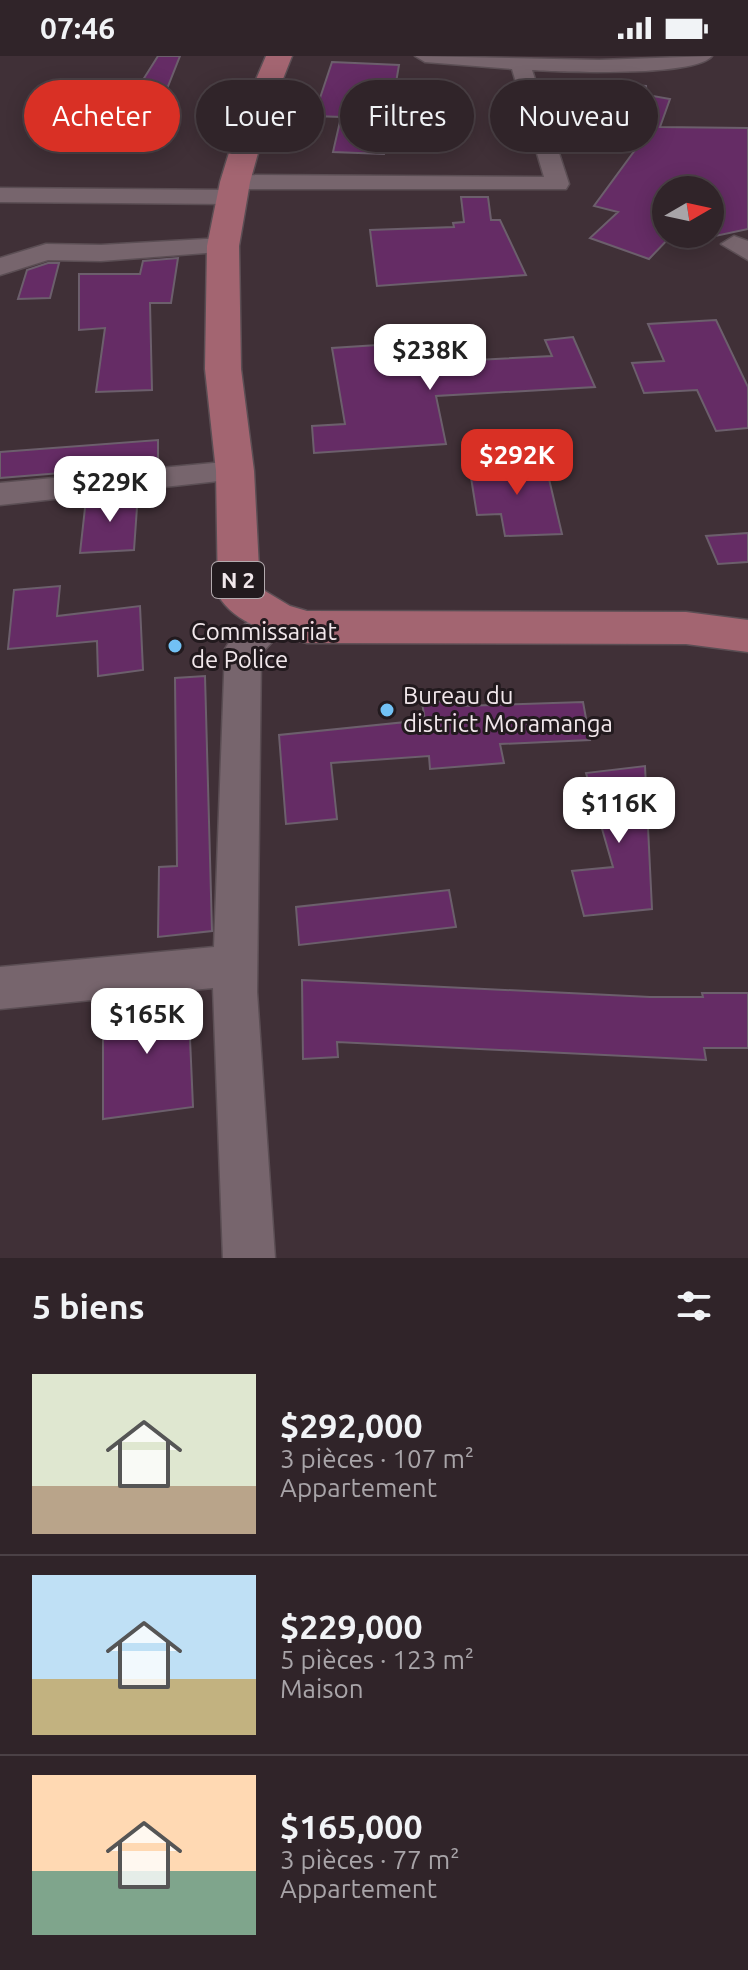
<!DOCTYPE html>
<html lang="fr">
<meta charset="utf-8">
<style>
body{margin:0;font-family:Ubuntu,sans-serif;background:#382c31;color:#f1f3f6;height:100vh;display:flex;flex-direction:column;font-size:30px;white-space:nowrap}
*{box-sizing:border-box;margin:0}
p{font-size:26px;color:#a8a4a8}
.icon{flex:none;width:44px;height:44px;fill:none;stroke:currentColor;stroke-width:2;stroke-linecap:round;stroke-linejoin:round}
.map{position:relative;height:1202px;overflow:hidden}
.details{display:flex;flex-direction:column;background:#302429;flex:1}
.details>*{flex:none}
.hud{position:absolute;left:24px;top:24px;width:700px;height:72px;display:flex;gap:16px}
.needle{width:52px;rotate:81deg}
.tools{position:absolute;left:652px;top:120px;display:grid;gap:16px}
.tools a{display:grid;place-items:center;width:72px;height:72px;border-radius:50%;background:#302429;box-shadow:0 4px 20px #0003,0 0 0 2px #4b4146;font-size:40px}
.price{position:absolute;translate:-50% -68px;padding:0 18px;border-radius:16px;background:#fff;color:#222;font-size:26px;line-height:52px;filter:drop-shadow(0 2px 4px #0008)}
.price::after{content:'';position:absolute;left:50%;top:48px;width:24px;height:18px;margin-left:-12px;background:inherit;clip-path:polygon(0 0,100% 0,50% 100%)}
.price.selected{background:#d93025;color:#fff}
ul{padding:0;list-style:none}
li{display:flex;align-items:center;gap:24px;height:200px;padding:0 32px}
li+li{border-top:2px solid #4b4146}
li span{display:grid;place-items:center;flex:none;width:224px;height:160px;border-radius:0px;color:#555}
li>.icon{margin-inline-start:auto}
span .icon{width:96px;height:96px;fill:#fffc;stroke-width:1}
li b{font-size:34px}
h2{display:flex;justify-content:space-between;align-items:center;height:96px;padding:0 32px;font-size:34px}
.chip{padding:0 28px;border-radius:36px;background:#302429;box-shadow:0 4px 20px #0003,0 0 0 2px #4b4146;font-size:28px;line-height:72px}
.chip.selected{background:#d93025;color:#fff}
.status{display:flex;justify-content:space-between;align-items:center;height:56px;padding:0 40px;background:#302429;direction:ltr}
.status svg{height:22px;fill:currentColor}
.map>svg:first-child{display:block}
.building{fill:#652c65;stroke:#6c5f6c;stroke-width:2}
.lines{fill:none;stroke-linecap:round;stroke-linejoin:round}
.minor-casing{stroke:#5b4e54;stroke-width:3}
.primary-casing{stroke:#5b4e54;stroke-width:3}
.minor{fill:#77656d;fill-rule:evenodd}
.primary{fill:#a36571;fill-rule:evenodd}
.poi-dot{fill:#72c1f5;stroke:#221a1e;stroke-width:3}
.labels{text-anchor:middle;stroke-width:6;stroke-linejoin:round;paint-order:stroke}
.shield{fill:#221a1e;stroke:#b3aaae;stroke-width:2}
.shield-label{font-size:22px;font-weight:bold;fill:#f1e7eb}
.poi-label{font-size:24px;fill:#f1e7eb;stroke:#221a1e;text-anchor:start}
</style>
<div class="status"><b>07:46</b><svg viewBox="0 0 49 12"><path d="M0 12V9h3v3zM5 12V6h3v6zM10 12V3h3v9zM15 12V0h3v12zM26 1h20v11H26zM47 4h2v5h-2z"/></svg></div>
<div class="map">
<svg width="748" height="1202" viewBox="0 0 748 1202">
<rect width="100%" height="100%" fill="#403037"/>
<path class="building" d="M158,0H180L161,48L129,46Z
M332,6L399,9L384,98L333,96L341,61L314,60Z
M614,28L646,30L647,39L670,43L660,71L748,72V173L706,182L702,178H710V134H666V178H673L649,203L590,182L618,156L594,150L635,94L591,95L574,50L614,48Z
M461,141H488L491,164H500L526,219L377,230L370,174L454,171L453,167L464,166Z
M178,202L171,247H150L152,334L96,336L105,272L79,274V218H140L143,205Z
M48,207H59L50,242L18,243L27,214Z
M716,264L748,331V372L716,375L697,334L644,337L632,307L664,305L648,268Z
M573,281L595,331L436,340L446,388L314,397L312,370L345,368L332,292L393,288L397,308L552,300L545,284Z
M158,384V409L0,422V396Z
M545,406L562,478L505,480L501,458L477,459L469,409Z
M138,437L134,494L80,497L86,443Z
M748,477V506L718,508L706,480Z
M60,530L57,560L140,550L143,614L98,620L97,585L8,593L14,534Z
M205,620L212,875L158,881L159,811L177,810L175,622Z
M460,644L461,650L583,646L590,684L500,688L504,707L430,713L429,700L331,707L337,763L286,768L279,679L425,664L422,647Z
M645,710L652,853L584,860L572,815L613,811L586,717Z
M449,834L456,871L299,889L296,851Z
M302,924L650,941H703L702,937H748V992H704L706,1004L337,986L338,1001L303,1003Z
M188,937L193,1051L103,1063V946Z"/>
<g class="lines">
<g class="minor-casing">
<path id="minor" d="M415,0L599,4L712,0C695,21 563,16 532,14L569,128L566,133H235L223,126L235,119L544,121L512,13L425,6Z
M0,132L230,134L242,141L230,148L0,146Z
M734,180L748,185V204L721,188Z
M223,182L236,190L232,195L101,205L48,204L0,219V202L46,188L101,189Z
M235,405L246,408L251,415L246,422L0,449V427Z
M276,549L288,553L294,562L261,598L257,936L275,1202H223L213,932L0,953V911L214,891L225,593C235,575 256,555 276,549Z"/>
</g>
<g class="primary-casing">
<path id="primary" d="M266,0H292L268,61L250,126L239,190L241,313L254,415L260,532L290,550L307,555L686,556L748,564V596L686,588L307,587C276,578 235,569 218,539L216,415L205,313L207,190L220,126L240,61Z"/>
</g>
<use href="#minor" class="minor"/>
<use href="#primary" class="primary"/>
</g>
<g class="poi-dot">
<circle cx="175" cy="590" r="8"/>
<circle cx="387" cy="654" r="8"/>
</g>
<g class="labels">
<rect class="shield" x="212" y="506" width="52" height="36" rx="6"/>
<g class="shield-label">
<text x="238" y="532">N 2</text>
</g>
<g class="poi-label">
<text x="191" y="584">Commissariat<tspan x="191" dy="28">de Police</tspan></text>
<text x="403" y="648">Bureau du<tspan x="403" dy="28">district Moramanga</tspan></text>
</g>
</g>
</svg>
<div class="tools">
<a><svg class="needle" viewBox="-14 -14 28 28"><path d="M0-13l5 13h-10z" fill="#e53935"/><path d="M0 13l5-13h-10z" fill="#a8a4a8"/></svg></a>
</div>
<b class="price" style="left:430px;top:336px">$238K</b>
<b class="price selected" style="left:517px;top:441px">$292K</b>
<b class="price" style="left:110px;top:468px">$229K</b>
<b class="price" style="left:619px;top:789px">$116K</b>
<b class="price" style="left:147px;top:1000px">$165K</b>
<div class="hud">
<a class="chip selected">Acheter</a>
<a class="chip">Louer</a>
<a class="chip">Filtres</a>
<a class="chip">Nouveau</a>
</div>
</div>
<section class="details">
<h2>5 biens<svg class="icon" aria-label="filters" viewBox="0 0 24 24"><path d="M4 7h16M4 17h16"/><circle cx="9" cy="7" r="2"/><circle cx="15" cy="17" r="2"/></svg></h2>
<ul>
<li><span style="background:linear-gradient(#dfe7d0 70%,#b9a48a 0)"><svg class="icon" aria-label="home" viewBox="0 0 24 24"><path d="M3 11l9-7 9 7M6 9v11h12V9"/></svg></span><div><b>$292,000</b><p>3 pièces · 107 m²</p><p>Appartement</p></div></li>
<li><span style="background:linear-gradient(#bfe0f5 65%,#c2b280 0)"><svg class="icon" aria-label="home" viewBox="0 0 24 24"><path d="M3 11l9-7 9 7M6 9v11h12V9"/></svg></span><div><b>$229,000</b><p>5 pièces · 123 m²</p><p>Maison</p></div></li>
<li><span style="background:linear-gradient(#ffd9b3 60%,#7fa58c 0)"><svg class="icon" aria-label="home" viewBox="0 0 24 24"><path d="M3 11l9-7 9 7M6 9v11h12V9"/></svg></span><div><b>$165,000</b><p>3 pièces · 77 m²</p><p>Appartement</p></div></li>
</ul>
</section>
